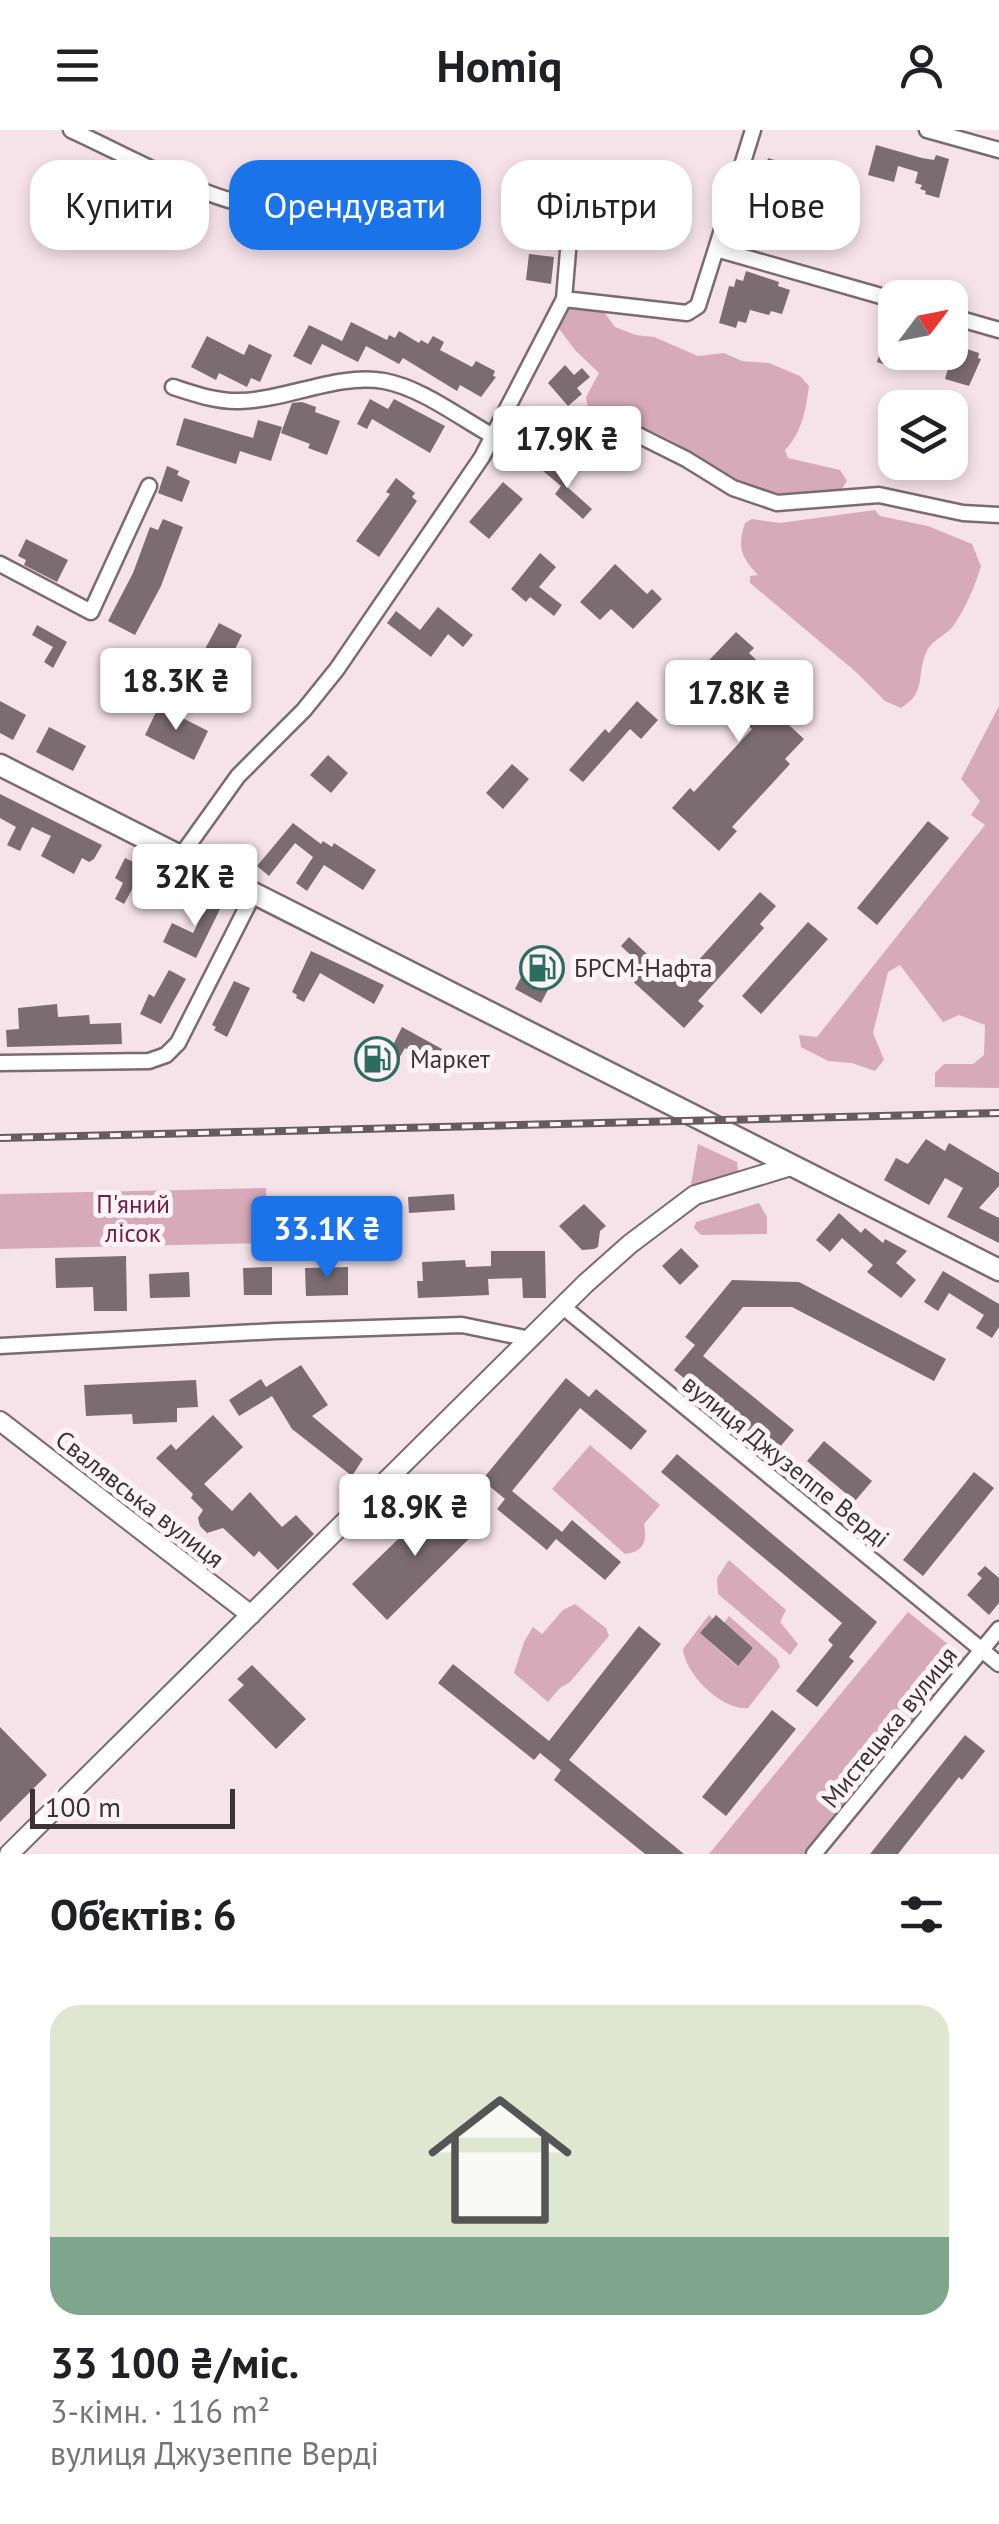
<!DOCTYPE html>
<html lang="uk">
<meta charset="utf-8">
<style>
body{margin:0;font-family:"PT Sans",sans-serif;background:#f6f6f6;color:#202124;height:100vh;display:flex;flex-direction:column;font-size:38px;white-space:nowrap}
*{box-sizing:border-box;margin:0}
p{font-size:32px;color:#757577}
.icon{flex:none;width:55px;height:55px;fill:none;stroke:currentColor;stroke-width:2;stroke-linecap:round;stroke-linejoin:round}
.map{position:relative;height:1724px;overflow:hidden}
.details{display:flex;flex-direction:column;background:#fff;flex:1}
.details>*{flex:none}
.hud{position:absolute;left:30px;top:30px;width:940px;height:90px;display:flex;gap:20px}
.needle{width:65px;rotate:58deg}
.buttons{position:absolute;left:878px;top:150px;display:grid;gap:20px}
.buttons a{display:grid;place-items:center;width:90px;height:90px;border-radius:20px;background:#fff;box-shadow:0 5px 15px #0003;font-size:50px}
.scale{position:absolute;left:30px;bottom:25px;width:205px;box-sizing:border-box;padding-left:10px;border:5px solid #3b3437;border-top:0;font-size:28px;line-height:35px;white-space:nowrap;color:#3b3437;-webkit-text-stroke:8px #fef3f6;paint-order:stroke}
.price{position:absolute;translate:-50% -85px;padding:0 22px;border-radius:10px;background:#fff;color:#222;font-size:32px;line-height:65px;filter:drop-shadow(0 2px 5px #0008)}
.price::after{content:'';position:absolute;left:50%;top:60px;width:30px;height:22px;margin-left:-15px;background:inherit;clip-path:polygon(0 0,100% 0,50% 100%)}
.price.selected{background:#1a73e8;color:#fff}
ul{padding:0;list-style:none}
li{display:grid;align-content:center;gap:20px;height:530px;padding:0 50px}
li span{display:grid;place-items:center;height:310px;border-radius:30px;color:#555}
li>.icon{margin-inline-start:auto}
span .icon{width:180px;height:180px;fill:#fffc;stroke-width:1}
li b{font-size:42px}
h2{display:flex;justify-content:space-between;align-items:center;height:120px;padding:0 50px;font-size:42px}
.pill{padding:0 35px;border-radius:30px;background:#fff;box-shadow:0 5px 15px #0003;font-size:35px;line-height:90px}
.pill.selected{background:#1a73e8;color:#fff}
header{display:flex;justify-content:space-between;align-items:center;height:130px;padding:0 50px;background:#fff;font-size:45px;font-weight:700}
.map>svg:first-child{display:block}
.green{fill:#d7aaba}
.building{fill:#7b6c71}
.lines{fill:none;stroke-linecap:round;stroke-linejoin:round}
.minor-casing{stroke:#7a6b70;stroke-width:19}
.tertiary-casing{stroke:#7a6b70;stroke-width:22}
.secondary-casing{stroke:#7a6b70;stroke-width:25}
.minor{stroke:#fff;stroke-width:14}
.tertiary{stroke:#fff;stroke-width:18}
.secondary{stroke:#fff;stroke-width:20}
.rail-casing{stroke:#665c60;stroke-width:8}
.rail{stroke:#fef3f6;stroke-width:4;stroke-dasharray:11;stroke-linecap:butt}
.labels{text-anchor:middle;stroke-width:10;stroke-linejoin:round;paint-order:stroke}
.poi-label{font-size:25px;fill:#3b3437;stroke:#fef3f6;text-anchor:start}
.park-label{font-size:25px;fill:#6c2043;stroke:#fef3f6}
.street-label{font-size:25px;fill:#3b3437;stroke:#fef3f6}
</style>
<header><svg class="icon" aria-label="menu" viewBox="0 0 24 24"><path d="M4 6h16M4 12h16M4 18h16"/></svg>Homiq<svg class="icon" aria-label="person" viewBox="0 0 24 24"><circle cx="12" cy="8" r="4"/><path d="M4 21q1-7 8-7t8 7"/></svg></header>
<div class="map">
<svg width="999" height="1724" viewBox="0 0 999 1724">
<rect width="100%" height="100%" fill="#f5e3e9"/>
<path class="green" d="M585,174L604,182L615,197L636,205L654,207L698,226L724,223L742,231L769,233L800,246L809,256C806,279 802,303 785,320L788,328L840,340L847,351L840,362C797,368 758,365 720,343C706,335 695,324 681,316C653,299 619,289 588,279L586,267L599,243L575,220L557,196L568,176Z
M875,380L880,386L928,396L972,414L981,436C975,456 966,477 954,495C946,506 932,509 926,523C916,546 927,562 901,578L885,571L856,542L750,453V446L758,445C741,427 737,417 745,393L752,389L780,393Z
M999,576V958L935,957V943L944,934H973L984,925L985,895L959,885L943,892L900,835L888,842L873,903L884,930L875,941L852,933L828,931L801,917L799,905L817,907L985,695L971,685L980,671L961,649Z
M698,1014L737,1032L738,1041L690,1060Z
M266,1058L267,1113L0,1119V1064Z
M759,1073L767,1087V1104L701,1105L694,1098L696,1092Z
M590,1315L660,1375L644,1394C647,1410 645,1422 625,1424L552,1359Z
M729,1430L786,1480L780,1492L798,1514L790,1525L718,1464L717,1448Z
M575,1474L606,1498L609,1506L570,1552L560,1558L548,1572L514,1543L524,1512L533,1497L542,1504L563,1480Z
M908,1482L964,1527L806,1724H709Z
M709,1485L713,1489L701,1504L737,1536L753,1518L724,1493L729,1486L777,1529L780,1537L748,1578C722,1581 685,1544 683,1519Z"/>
<path class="building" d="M876,15L922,28L934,30L936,25L949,29L939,68L925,64L926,61L920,59L922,55L915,53L918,42L898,36L894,52L868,45Z
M768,28L794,36L788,57L762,50Z
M529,124L554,127L551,154L526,150Z
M746,141L779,152L778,156L790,160L782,184L771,181L769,185L750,180L746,193L738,191L736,198L719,193L729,156L734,157L736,149L743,151Z
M351,192L387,210L389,205L395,208L399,201L419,213L421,210L428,214L433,206L444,212L440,220L472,237L476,231L495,241L493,246L496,247L481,267L460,255L457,261L403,228L399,234L366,216L358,232L322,214L311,235L293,226L309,195L342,211Z
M207,206L244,225L249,214L272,225L260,252L251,248L247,257L219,243L216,250L191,237Z
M885,207L895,211V222H906L900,240L877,232Z
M955,215L979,223L978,228L981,229L969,256L945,249Z
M565,235L574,245L582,238L590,247L577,258L582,264L568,276L548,253Z
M370,269L388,279L394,269L445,296L430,323L372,289L367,299L357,294Z
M302,272L316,277L315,282L340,291L327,325L308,318L310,314L281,303L292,273Z
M184,288L253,308L258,290L282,297L271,331L240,321L236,334L176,315Z
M551,332L570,348L565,355L592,379L583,389L555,364L561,356L543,341Z
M167,336L179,341L177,345L190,351L182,372L158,363Z
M396,348L415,363L412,367L417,371L379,427L356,411L390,364L386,362Z
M503,352L523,369L489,409L469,392Z
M163,389L183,397L161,456L135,505L108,491L133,443L150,397L158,400Z
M26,409L68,430L57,452L24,435L26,430L18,426Z
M540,423L556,437L539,457L562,475L554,486L530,467L526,472L511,459Z
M615,434L647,464L652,459L662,469L633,499L611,479L600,490L580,472Z
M438,477L473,505L463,517L448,504L431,527L387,493L396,481L420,500Z
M219,493L242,505L229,531L205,519Z
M37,495L67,512L53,538L44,532L53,517L32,505Z
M736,502L754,518L749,523L776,549L759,567L804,609L785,629L790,634L732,697L737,701L719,721L672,678L690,658L694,662L752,599L694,546Z
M0,571L26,585L13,610L0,603Z
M637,571L658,590L641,609L630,599L583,652L569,640L605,599L609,603Z
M159,576L208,601L194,630L145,605Z
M49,597L86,616L73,641L36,622Z
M328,625L348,643L331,663L310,645Z
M512,634L529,649L503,679L486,663Z
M0,664L102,715L94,729L89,732L82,728L74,744L41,726L51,706L32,697L20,721L7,715L16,697L0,688Z
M928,691L949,708L877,795L857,778Z
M293,693L321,714L323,711L332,717L334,713L376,740L363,760L324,735L307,761L296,753L313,727L295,713L269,746L257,736Z
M125,728L173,751L163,769L135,754L124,774L115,769L123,753L115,748Z
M760,762L776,776L760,794L764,798L698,871L704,876L684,898L627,846L639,833L621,816L629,807L678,853Z
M206,765L223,773L196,828L163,812L172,793L193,803L202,785L197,782Z
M808,792L828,809L761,884L742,866Z
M311,821L384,855L374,874L320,843L304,872L296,868L297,865L292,862Z
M533,823L560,837L541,873L515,859Z
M169,840L186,849L161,894L140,884L149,864L154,867Z
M234,851L250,858L227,907L214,900L216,897L212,895Z
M57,874L58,887L89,885L90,894L121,893L122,914L7,917L6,900L19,899L18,878Z
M402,897L442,919L435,933L405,918L398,930L388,925Z
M926,1009L945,1021L949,1013L999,1043V1056L979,1078L999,1088V1113L947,1087L963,1058L945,1048L929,1075L884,1050L896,1028L908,1034Z
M454,1064L455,1080L409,1083L408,1067Z
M381,1066L382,1093L310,1096L308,1069Z
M584,1074L606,1096L600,1101L598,1117L594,1119L582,1120L559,1096Z
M839,1083L861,1103L865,1098L883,1113L885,1109L907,1121L896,1133L916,1150L901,1168L867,1142L873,1135L842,1108L830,1122L816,1110Z
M681,1118L699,1136L680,1155L662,1136Z
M491,1121H545L546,1168H523L522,1148L488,1149L489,1165L418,1168L417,1151H423L422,1132L465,1130L466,1137L491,1136Z
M126,1126L127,1181H94L93,1157L56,1158L55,1128Z
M272,1137V1165H244L243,1138Z
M348,1137V1165L306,1166L305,1138Z
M943,1141L999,1174V1197L992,1208L976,1198L984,1185L949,1163L938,1181L924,1172Z
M189,1142L190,1167L150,1168L149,1144Z
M732,1150L799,1152L946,1229L934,1251L792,1177H743L703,1226L794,1300L775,1323L674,1240L695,1215L685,1207Z
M301,1235L328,1275L312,1286L363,1329L352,1346L292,1299L272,1266L239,1286L229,1270L261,1249L266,1257Z
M566,1248L589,1267L596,1259L647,1301L631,1320L580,1278L512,1361L562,1402L572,1390L621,1432L605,1450L556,1409L547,1420L497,1379L505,1369L482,1350Z
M196,1250L198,1277L177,1278V1292L133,1294L132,1284L86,1286L84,1255Z
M213,1285L243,1317L204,1354L232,1381L250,1362L282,1397L296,1385L314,1404L278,1440L259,1421L254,1427L223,1398L207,1403L200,1396L198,1388L203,1380L191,1368L193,1364L156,1328L171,1314L176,1320Z
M824,1311L872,1351L855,1371L807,1331Z
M677,1324L877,1492L849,1527L854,1531L817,1577L796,1561L833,1515L828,1510L842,1493L661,1342Z
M974,1342L994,1358L923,1446L903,1430Z
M467,1375L485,1393L387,1490L352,1454L431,1377L448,1395Z
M985,1436L999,1448V1473L989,1485L967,1465L982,1448L977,1444Z
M716,1485L753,1518L738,1536L700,1503Z
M639,1496L661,1514L569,1630L684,1724H645L554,1650L561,1640L540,1623L534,1630L438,1553L453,1534L549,1611Z
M252,1535L306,1589L276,1619L228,1570L244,1555L237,1549Z
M772,1580L796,1599L726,1686L702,1667Z
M0,1597L47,1645L0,1692Z
M965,1605L985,1621L962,1650L959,1647L898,1724H870Z"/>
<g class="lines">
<g class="minor-casing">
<path id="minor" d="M71,0C124,24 192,63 248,75C288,83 331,79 372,80
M927,0L999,20
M716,119L753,0
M564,169L687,183L698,176L716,119L895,170
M950,186L999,200
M173,257C195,264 217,272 240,271C287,270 337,243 384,251C422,258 460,288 493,306L524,296L555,292L616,294L686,329L733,358L777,373L879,365L963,383L999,385
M0,434L91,482L149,356
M180,727L238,646L304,580L337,539L482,327L564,169L570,97
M0,933L149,931L166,925L178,913L254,763
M562,1176L999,1534
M0,1216L276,1201L462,1195L530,1209
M814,1724L999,1499"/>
</g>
<g class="tertiary-casing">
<path id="tertiary" d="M0,1291L251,1485
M9,1724L585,1154L630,1114L695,1065L791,1036"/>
</g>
<g class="secondary-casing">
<path id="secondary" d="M0,635L999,1140"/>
</g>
<use href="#minor" class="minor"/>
<use href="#tertiary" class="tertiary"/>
<use href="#secondary" class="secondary"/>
<g class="rail-casing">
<path id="rail" d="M0,1008L999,983"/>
</g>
<use href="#rail" class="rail"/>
</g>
<defs>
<g id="fuel-ring" transform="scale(2.25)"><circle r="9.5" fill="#fef3f6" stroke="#2b6d5e" stroke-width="1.5"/><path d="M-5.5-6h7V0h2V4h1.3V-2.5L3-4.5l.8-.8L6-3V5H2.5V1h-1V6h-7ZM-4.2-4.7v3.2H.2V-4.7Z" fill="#2b6d5e"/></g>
</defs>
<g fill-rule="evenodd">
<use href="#fuel-ring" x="542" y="838"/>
<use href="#fuel-ring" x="377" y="929"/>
</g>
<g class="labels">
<g class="poi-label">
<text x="574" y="847">БРСМ-Нафта</text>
<text x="410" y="938">Маркет</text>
</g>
<g class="park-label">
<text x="133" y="1083">П'яний<tspan x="133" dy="29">лісок</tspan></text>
</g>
<g class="street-label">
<text transform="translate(786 1331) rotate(39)" y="9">вулиця Джузеппе Верді</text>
<text transform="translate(140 1369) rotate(38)" y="9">Свалявська вулиця</text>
<text transform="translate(889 1597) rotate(-51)" y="9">Мистецька вулиця</text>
</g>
</g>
</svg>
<div class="buttons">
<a><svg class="needle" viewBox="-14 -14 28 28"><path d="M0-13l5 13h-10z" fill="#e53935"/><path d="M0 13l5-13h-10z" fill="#757577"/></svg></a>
<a><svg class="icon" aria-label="layers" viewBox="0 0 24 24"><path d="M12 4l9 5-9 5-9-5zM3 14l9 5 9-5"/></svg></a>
</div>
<div class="scale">100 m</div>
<b class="price" style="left:567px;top:361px">17.9K ₴</b>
<b class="price" style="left:176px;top:603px">18.3K ₴</b>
<b class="price" style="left:739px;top:615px">17.8K ₴</b>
<b class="price" style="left:195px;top:799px">32K ₴</b>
<b class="price selected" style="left:327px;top:1151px">33.1K ₴</b>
<b class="price" style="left:415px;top:1429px">18.9K ₴</b>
<div class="hud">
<a class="pill">Купити</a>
<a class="pill selected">Орендувати</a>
<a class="pill">Фільтри</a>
<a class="pill">Нове</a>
</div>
</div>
<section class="details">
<h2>Об’єктів: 6<svg class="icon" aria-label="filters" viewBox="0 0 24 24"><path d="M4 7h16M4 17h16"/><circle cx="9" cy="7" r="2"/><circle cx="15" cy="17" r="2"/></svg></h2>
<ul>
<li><span style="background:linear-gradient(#dfe7d0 75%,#7fa58c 0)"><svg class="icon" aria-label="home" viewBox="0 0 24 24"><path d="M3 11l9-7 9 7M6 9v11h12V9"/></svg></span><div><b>33 100 ₴/міс.</b><p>3-кімн. · 116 m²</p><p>вулиця Джузеппе Верді</p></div></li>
</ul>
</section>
